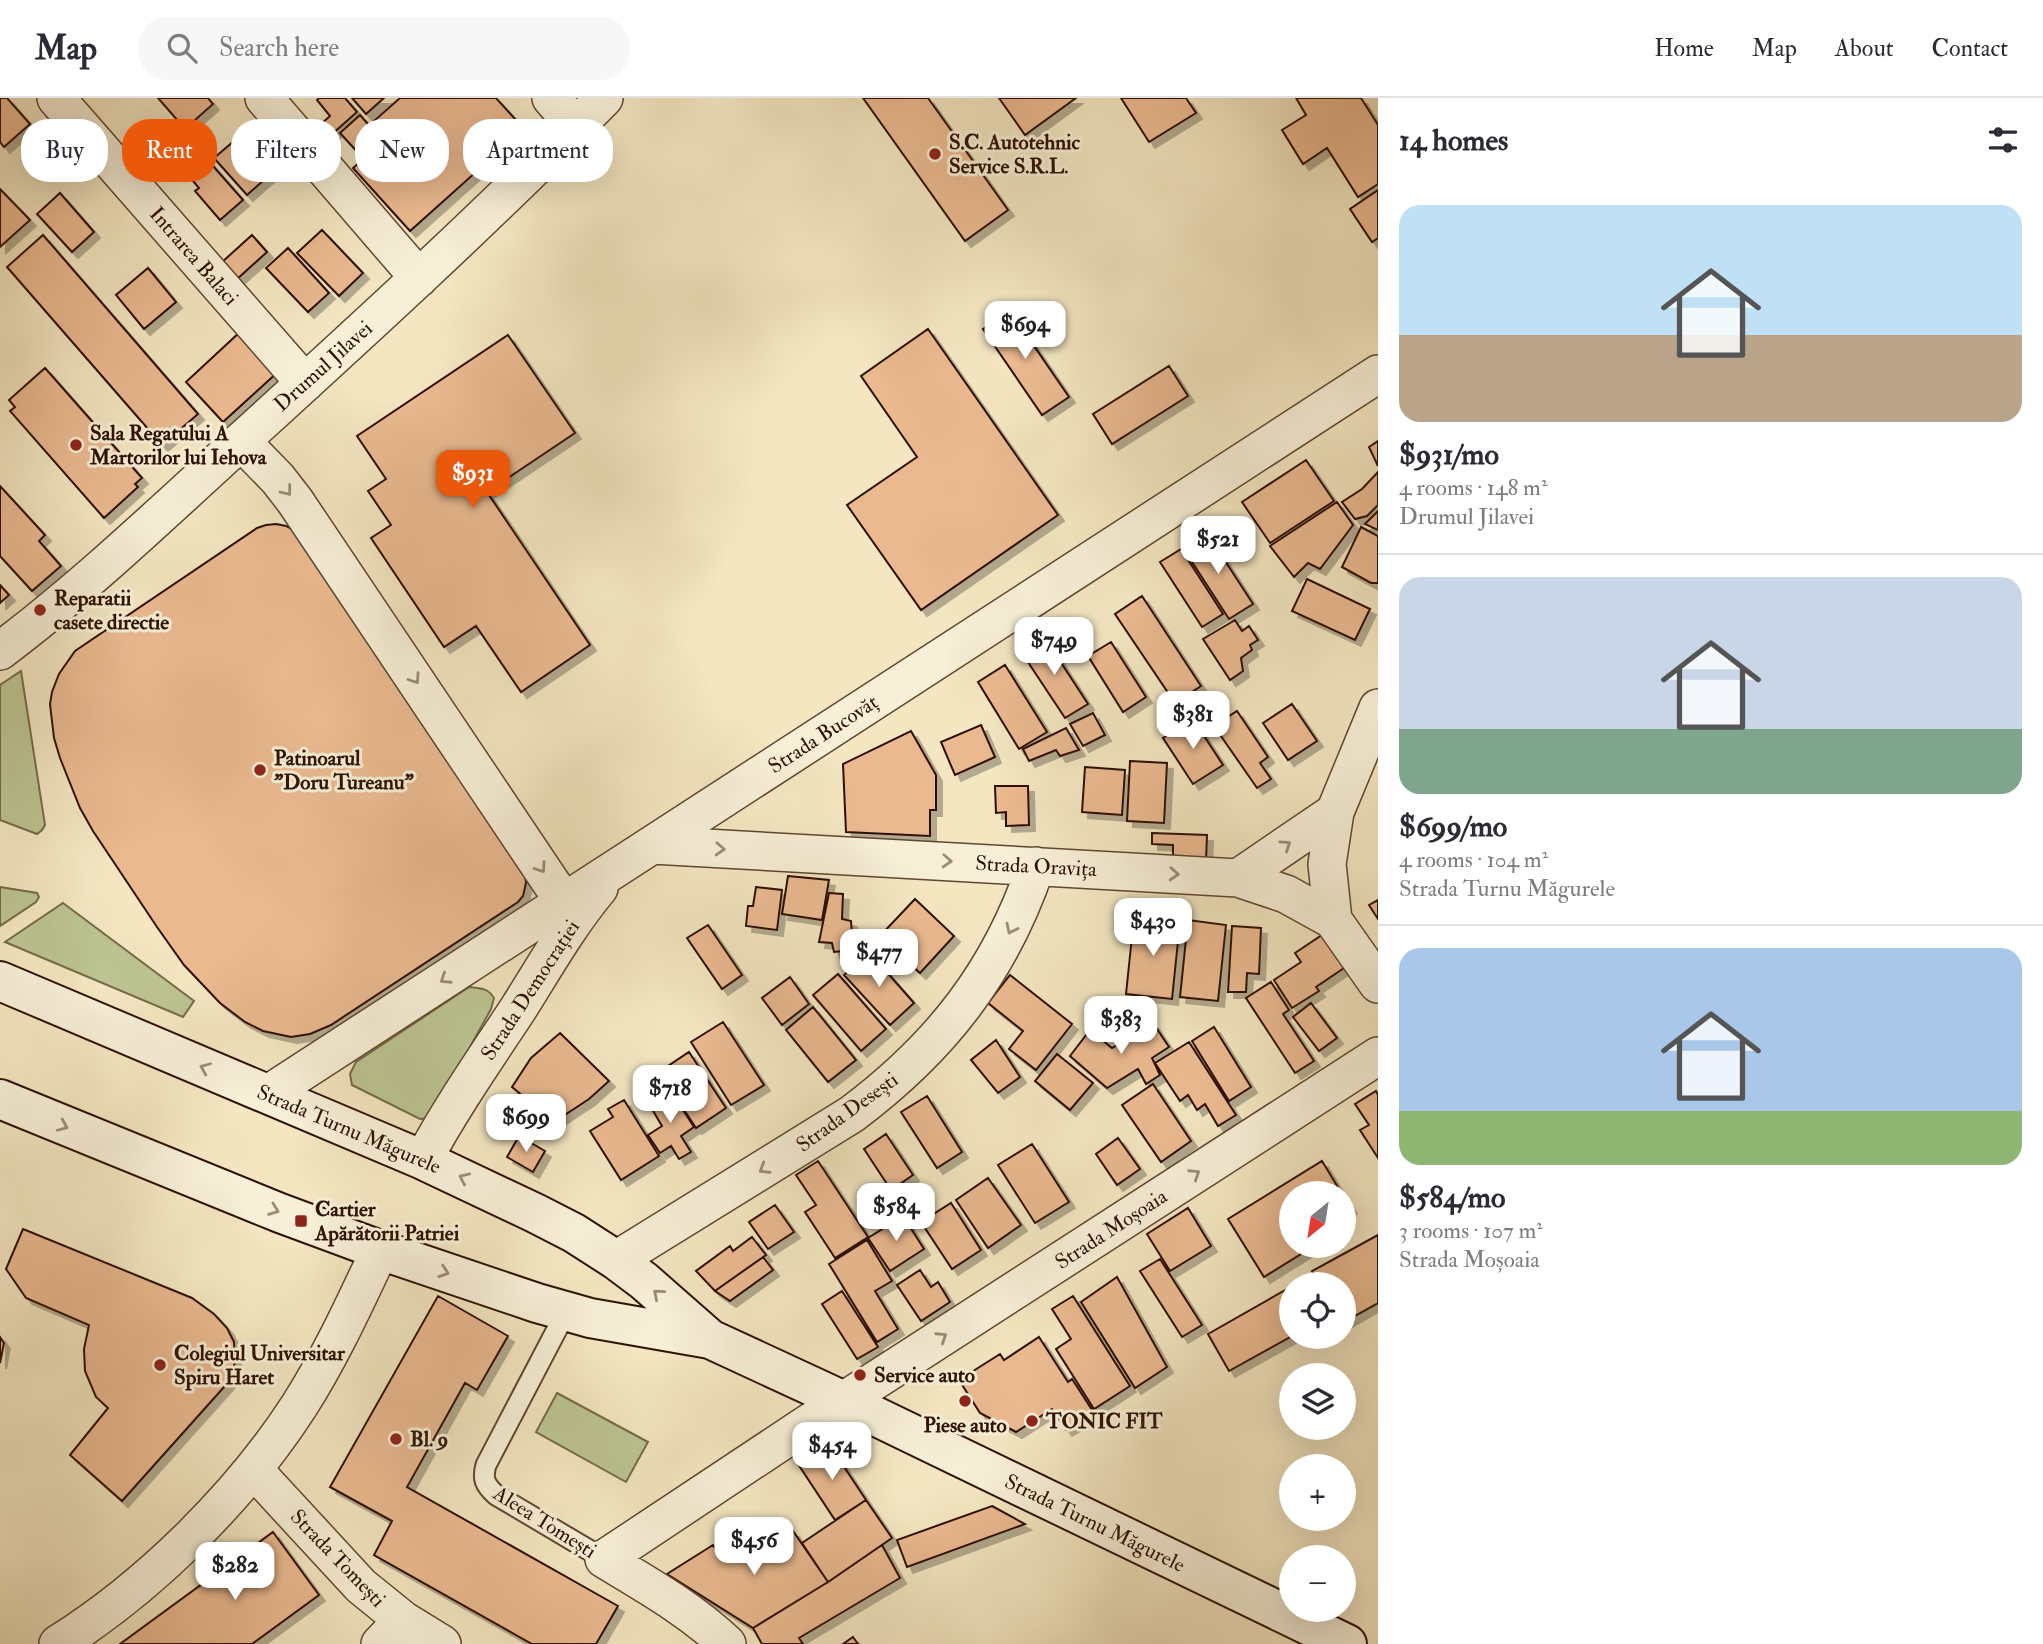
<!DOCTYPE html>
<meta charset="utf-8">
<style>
body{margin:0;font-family:"IM FELL Double Pica",serif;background:#f7f7f7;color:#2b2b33;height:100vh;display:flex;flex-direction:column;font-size:26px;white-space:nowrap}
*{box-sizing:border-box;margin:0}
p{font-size:23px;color:#7c7c81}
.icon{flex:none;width:38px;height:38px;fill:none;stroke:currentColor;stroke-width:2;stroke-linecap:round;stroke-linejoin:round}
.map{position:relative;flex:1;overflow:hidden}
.sheet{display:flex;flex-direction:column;background:#fff;width:665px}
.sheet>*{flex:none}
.guide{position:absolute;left:21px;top:21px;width:665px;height:63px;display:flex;gap:14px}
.needle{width:46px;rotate:210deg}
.tools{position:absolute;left:1279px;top:1083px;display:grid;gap:14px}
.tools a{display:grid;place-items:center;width:77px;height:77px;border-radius:50%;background:#fff;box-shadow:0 7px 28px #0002;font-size:35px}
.price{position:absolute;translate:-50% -60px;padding:0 16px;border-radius:14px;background:#fff;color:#222;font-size:23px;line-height:46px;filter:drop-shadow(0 2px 4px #0008)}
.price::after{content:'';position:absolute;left:50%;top:42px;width:21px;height:16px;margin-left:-10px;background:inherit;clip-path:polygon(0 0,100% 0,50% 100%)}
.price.active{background:#ea580c;color:#fff}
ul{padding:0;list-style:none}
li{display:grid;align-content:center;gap:14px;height:371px;padding:0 21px}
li+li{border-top:2px solid #e1e1e2}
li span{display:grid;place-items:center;height:217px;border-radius:21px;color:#555}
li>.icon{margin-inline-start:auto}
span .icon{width:126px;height:126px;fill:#fffc;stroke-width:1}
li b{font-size:30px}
h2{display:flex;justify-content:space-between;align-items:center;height:84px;padding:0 21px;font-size:30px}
.pill{padding:0 24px;border-radius:28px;background:#fff;box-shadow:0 7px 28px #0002;font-size:24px;line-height:63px}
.pill.active{background:#ea580c;color:#fff}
header{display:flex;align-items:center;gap:42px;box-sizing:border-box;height:98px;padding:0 35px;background:#fff;border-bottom:2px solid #e1e1e2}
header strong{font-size:33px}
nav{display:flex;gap:38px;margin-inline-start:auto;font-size:24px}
.search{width:490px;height:63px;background:#f7f7f7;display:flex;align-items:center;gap:18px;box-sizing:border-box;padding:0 24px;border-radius:28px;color:#7c7c81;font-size:26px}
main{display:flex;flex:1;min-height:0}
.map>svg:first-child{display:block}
.green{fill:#bcc492;stroke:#756a49;stroke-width:2}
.building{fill:#eab990;stroke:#2e1100;stroke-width:2;filter:url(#shadow)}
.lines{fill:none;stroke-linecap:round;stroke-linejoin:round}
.lane-casing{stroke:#5f4630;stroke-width:23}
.street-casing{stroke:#5f4630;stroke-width:40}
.secondary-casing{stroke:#2e1100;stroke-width:42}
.lane{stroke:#f7efd7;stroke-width:19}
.street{stroke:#f7efd7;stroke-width:37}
.secondary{stroke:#f7efd7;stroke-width:38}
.oneway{stroke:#9d8b76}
.poi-dot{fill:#8f2418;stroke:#f7efd7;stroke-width:2.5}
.labels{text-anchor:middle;stroke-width:6;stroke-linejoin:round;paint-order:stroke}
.poi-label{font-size:21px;font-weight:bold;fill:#2e1100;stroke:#f7efd7;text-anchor:start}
.street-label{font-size:21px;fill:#2e1100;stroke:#f7efd7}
</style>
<header>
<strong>Map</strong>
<div class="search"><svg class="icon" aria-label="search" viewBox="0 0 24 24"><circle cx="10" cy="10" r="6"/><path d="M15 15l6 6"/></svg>Search here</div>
<nav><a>Home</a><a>Map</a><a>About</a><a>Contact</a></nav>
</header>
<main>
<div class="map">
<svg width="1378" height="1546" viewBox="0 0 1378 1546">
<defs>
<filter id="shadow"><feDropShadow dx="6" dy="6" stdDeviation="0" flood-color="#0004"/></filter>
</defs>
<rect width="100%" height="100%" fill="#f3e6c1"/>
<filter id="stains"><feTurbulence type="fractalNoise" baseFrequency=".00286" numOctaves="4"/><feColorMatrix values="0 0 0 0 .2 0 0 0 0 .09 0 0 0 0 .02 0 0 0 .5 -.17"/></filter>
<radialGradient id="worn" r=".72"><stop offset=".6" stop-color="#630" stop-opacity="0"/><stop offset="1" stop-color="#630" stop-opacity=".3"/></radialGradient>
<path class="green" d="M21,573L45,727L42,732L37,736L0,722V587Z
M0,789L37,795L39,799L36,804L0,828Z
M63,805L194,903L183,919L5,844Z
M469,889C480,890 488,890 494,900L491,911L431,1020L420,1021L352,987L350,976L356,964Z
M557,1295L648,1344L626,1384L536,1334Z"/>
<path class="building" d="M0,0H7L30,26L4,49L0,44Z
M158,0H208L213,6L185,31Z
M319,0H345L357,14L331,37L321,26L330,18L317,2Z
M352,0H384L366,16Z
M400,0H496L524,31L410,133L353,70L389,39L374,23Z
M863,0H928L1008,112L965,143Z
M999,0H1076L1025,37Z
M1121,0H1186L1196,15L1149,44Z
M1296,0H1361L1378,27V86L1358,99L1327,50L1303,66L1282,32L1306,17Z
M360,17L381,41L361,58L340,35Z
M241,37L273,74L247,97L214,60Z
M191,43L243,102L220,122L195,93L199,90L173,59Z
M0,91L30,122L0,149Z
M1378,92V140L1372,144L1350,111Z
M60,95L94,134L72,154L37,116Z
M322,132L363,175L339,198L297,155Z
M43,137L198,316L162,347L7,169Z
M252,137L267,154L236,182L221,165Z
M288,150L329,195L308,214L266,170Z
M148,170L176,204L144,231L116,197Z
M1006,207L1069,299L1042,317L983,231L989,227L986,222Z
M928,231L1058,417L921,512L847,407L917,359L861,278Z
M241,233L279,273L223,324L186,284Z
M508,237L575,335L487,394L590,547L521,594L476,528L444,549L371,440L391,427L368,393L386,381L357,338Z
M1169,268L1188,298L1112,346L1093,316Z
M45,270L142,380L135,386L138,389L104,420L10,313L15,309L9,302Z
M1378,343V368L1369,349Z
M1306,362L1334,403L1270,445L1242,404Z
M1378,374V407L1367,418L1355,421L1342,404L1362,391Z
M0,388L45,437L39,443L61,468L32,493L0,458Z
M1337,404L1353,427L1320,471L1308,465L1294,479L1270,448Z
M1378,413V432L1365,426Z
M276,426L286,428L295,433L525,777L526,785L523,798L518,804L331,927L310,936L291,939L263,933L245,924L220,905L184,867L157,829L93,733L80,710L60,660L54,640L50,606L52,594L59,576L75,553L257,430L266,427Z
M1361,429L1378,438V485H1371L1342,469Z
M1207,435L1253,506L1229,521L1183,450Z
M1181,451L1223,516L1202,529L1160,464Z
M1307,481L1370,511L1355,542L1292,513Z
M0,487L9,497L0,505Z
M1142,498L1201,588L1175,605L1115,516Z
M1235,522L1242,533L1249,528L1258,542L1250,547L1252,552L1241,560L1243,573L1230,582L1203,541Z
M1043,537L1088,606L1065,620L1020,552Z
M1111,544L1146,599L1123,614L1088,558Z
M1005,567L1047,634L1019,651L978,584Z
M1292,606L1317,643L1288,662L1263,625Z
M1237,613L1268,659L1260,665L1271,681L1257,690L1214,628Z
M1093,615L1105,637L1083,648L1070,626Z
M1193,621L1223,667L1193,686L1163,640Z
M981,627L995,659L955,677L941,644Z
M1066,630L1079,652L1060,658L1056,652L1029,663L1023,651Z
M911,633L936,677V712H930V738L846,734L843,666Z
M1130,663L1167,665L1164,725L1127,723Z
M1085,669L1125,672L1122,717L1082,714Z
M995,688H1028L1029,727L1006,728V714L996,715Z
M1152,735L1207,737L1206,763L1173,762V747L1152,746Z
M788,778L829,782L822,822L782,816Z
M756,789L782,792L777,832L746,828L748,808H753Z
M829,795L843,796L842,821L851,823L853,852L834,854L832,845L819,844Z
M915,801L954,838L920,875L880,838Z
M1378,802V821L1369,807Z
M1134,819L1180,824L1172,901L1126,896Z
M1188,822L1226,827L1218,903L1180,899Z
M708,827L742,877L722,891L687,840Z
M1232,828L1261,830L1259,876L1247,875L1246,894H1228Z
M1322,837L1344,870L1316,889L1319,893L1292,910L1274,882L1301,864L1295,855Z
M869,854L914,905L890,927L844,877Z
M838,876L886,931L861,953L813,897Z
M1010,877L1072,926L1036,972L1009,951L1023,933L988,905Z
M790,879L809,906L782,927L762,900Z
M1271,884L1289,912L1283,916L1314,963L1295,975L1246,900Z
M1311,905L1337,940L1319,953L1293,919Z
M813,909L856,962L828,984L786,932Z
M723,924L764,987L731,1007L691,944Z
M1153,925L1169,949L1152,960L1160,977L1146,986L1138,971L1107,990L1070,958L1090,932L1112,950Z
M1214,929L1251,989L1229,1003L1192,943Z
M560,935L609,983L589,1001L554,1024L512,989L531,960Z
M996,942L1020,979L998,995L971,962Z
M1189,944L1236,1017L1218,1028L1205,1006L1197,1012L1188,997L1180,1003L1155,965Z
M689,954L726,1010L696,1030L659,974Z
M1057,956L1093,985L1070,1012L1035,983Z
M1153,986L1191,1043L1161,1064L1122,1007Z
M670,992L694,1029L681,1038L691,1054L679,1061L671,1048L660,1055L648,1037L662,1028L649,1006Z
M1376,993L1378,997V1060L1360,1032L1369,1027L1355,1006Z
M927,998L962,1054L937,1070L901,1014Z
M624,1002L659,1058L621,1082L590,1033L613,1019L608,1011Z
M886,1036L913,1077L891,1092L864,1051Z
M519,1038L545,1053L533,1074L507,1059Z
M1118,1040L1140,1071L1117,1087L1096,1056Z
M1032,1046L1069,1104L1035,1125L998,1067Z
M818,1063L868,1139L835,1160L805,1114L816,1107L796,1077Z
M1322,1063L1342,1096H1292V1148H1314L1264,1179L1228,1121Z
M988,1080L1021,1127L988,1150L956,1102Z
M1344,1098L1351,1110L1344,1114Z
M951,1105L981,1152L952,1171L921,1124Z
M775,1107L794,1134L768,1151L749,1124Z
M1188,1110L1211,1148L1170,1173L1147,1136Z
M903,1118L924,1151L890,1173L868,1140Z
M23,1131L192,1200L214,1216L227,1230L234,1244L235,1261L233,1279L122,1403L70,1357L108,1310L96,1299L85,1273L84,1251L89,1227L26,1200L6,1171Z
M1378,1137V1205L1344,1224V1186H1320L1312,1173Z
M752,1139L766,1157L715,1193L696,1173L730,1148L733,1153Z
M867,1142L892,1183L875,1193L898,1231L877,1244L829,1166Z
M763,1159L773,1172L730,1203L715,1193Z
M1160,1161L1202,1227L1182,1239L1140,1173Z
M920,1172L931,1189L938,1184L950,1204L921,1223L897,1187Z
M1117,1179L1167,1269L1135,1290L1081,1204Z
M1287,1191L1292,1198V1238L1229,1273L1208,1236Z
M842,1193L878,1249L857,1261L822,1206Z
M438,1198L508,1238L477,1292L465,1285L407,1389L618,1508L596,1546H532L374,1457L392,1423L330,1389Z
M1073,1198L1130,1288L1094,1311L1056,1251L1071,1241L1052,1211Z
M0,1239L4,1245L0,1265Z
M1039,1239L1068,1284L1072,1281L1094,1315L1066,1332L1052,1311L1016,1334L980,1315L959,1282L1000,1256L1004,1262Z
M829,1346L866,1402L835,1422L798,1366Z
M866,1402L892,1440L828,1484L802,1445Z
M992,1408L1025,1426L907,1469L897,1442Z
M766,1433L776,1446L793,1433L828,1484L753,1530L667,1476L713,1447L723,1461Z
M273,1434L319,1497L252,1546H120Z
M882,1447L900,1480L799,1540L803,1546H762L753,1530L828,1484Z
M853,1539L858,1546H843Z"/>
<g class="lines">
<g class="lane-casing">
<path id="lane" d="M566,1214L486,1367C482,1381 485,1387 496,1397L604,1461"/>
</g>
<g class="street-casing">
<path id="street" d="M56,0L305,285
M264,0L419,180
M551,0L576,29
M241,343L278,381L295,403L564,804
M0,553C85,489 161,416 239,345C363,232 487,119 604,0
M652,747L1238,780L1286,796L1333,822L1378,886
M1238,780L1335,714
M1333,822L1327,766L1335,714L1378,610
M268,996L1378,276
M423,1062C451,1010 485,961 518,911C544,870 568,827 599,790
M616,1162L852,1016C941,949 1000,874 1036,768
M253,1371L361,1488L403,1522L442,1546
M58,1546C149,1489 241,1398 299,1308C331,1258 355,1205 380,1152
M380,1546L403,1522
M727,1546C690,1511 647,1487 604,1461L803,1329L1378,958"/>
</g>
<g class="secondary-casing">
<path id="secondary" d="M0,883L423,1062L535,1115L574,1135L616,1162L644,1183L710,1241
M0,1001L280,1115L380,1152L537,1205L590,1220L710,1241L844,1303L1347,1546"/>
</g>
<use href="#lane" class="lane"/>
<use href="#street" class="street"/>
<use href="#secondary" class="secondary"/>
</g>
<defs><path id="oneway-chevron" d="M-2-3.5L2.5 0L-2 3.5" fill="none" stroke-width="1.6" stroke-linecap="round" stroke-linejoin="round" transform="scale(1.75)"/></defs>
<g class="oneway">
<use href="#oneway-chevron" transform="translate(287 393) rotate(52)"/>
<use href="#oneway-chevron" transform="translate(415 581) rotate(56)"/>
<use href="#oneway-chevron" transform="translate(1286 747) rotate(-34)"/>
<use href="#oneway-chevron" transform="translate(720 751) rotate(3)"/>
<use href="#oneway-chevron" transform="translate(947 763) rotate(3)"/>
<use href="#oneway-chevron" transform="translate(541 770) rotate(56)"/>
<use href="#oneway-chevron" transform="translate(1174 776) rotate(3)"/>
<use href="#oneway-chevron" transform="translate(1011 831) rotate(116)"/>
<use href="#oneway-chevron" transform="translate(445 881) rotate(147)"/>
<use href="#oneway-chevron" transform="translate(205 970) rotate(-157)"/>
<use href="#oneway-chevron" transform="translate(63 1028) rotate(23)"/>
<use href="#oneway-chevron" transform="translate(764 1071) rotate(148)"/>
<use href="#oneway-chevron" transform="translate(1195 1076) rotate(-33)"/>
<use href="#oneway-chevron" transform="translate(464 1080) rotate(-155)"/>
<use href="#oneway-chevron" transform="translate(274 1112) rotate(21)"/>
<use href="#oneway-chevron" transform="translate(444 1174) rotate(19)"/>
<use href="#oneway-chevron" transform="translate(658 1196) rotate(-139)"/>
<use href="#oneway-chevron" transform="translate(942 1239) rotate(-33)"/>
</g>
<g class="poi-dot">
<circle cx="935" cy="56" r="7"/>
<circle cx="76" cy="347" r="7"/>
<circle cx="40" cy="512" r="7"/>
<circle cx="260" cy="672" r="7"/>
<rect x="294" y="1116" width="14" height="14" rx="3.5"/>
<circle cx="160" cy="1267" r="7"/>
<circle cx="860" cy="1277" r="7"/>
<circle cx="965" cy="1303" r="7"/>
<circle cx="1032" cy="1323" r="7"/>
<circle cx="396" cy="1341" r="7"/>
</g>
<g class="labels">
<g class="poi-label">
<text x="949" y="51">S.C. Autotehnic<tspan x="949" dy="24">Service S.R.L.</tspan></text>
<text x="90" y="342">Sala Regatului A<tspan x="90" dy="24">Martorilor lui Iehova</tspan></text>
<text x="54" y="507">Reparatii<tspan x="54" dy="24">casete directie</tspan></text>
<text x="274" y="667">Patinoarul<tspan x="274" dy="24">"Doru Tureanu"</tspan></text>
<text x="315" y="1118">Cartier<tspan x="315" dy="24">Apărătorii Patriei</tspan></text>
<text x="174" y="1262">Colegiul Universitar<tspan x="174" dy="24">Spiru Haret</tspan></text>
<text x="874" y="1284">Service auto</text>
<text x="1046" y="1330">TONIC FIT</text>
<text x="965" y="1334" text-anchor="middle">Piese auto</text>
<text x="410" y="1348">Bl. 9</text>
</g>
<g class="street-label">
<text transform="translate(194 158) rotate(49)" y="7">Intrarea Balaci</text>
<text transform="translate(323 268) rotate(-42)" y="7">Drumul Jilavei</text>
<text transform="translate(823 636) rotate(-33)" y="7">Strada Bucovăț</text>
<text transform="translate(1036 768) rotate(3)" y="7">Strada Oravița</text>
<text transform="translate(530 892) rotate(-57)" y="7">Strada Democrației</text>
<text transform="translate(847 1014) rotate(-36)" y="7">Strada Desești</text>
<text transform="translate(349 1031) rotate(23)" y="7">Strada Turnu Măgurele</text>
<text transform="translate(1111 1131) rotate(-33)" y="7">Strada Moșoaia</text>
<text transform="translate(545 1424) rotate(32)" y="7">Aleea Tomești</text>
<text transform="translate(1095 1425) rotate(26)" y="7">Strada Turnu Măgurele</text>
<text transform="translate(338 1460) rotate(46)" y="7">Strada Tomești</text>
</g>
</g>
<rect width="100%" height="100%" filter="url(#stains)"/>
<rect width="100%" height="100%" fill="url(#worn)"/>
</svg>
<div class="tools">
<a><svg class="needle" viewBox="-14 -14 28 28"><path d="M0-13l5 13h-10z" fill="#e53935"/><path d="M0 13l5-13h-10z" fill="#7c7c81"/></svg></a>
<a><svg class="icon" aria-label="locate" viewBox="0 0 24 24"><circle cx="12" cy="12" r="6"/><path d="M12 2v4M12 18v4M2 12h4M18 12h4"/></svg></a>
<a><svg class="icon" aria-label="layers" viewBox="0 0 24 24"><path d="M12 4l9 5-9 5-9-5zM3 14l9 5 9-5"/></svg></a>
<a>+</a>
<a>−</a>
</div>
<b class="price" style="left:1025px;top:263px">$694</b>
<b class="price active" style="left:473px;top:412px">$931</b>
<b class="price" style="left:1218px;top:478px">$521</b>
<b class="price" style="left:1054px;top:579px">$749</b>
<b class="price" style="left:1193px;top:653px">$381</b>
<b class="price" style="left:1153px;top:860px">$430</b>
<b class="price" style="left:879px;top:891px">$477</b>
<b class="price" style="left:1121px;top:958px">$383</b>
<b class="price" style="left:670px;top:1027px">$718</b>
<b class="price" style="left:526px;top:1056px">$699</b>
<b class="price" style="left:896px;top:1145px">$584</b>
<b class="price" style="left:832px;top:1384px">$454</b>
<b class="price" style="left:754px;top:1479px">$456</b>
<b class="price" style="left:235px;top:1504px">$282</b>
<div class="guide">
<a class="pill">Buy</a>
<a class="pill active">Rent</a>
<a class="pill">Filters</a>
<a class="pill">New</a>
<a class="pill">Apartment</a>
</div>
</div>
<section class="sheet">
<h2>14 homes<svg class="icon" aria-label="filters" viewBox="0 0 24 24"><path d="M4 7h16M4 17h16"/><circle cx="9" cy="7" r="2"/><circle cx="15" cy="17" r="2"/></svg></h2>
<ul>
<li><span style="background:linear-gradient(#bfe0f5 60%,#b9a48a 0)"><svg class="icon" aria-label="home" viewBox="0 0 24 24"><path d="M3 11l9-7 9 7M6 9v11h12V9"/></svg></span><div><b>$931/mo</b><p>4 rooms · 148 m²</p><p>Drumul Jilavei</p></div></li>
<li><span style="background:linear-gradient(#c9d6e8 70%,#7fa58c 0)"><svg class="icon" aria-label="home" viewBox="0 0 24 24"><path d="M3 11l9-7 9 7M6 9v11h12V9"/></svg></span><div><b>$699/mo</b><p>4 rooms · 104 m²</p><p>Strada Turnu Măgurele</p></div></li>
<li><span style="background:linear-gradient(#a9c7e8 75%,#8fb573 0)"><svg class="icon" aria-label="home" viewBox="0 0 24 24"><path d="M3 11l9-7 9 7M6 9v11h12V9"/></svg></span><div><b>$584/mo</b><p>3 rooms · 107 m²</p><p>Strada Moșoaia</p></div></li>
</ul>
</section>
</main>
